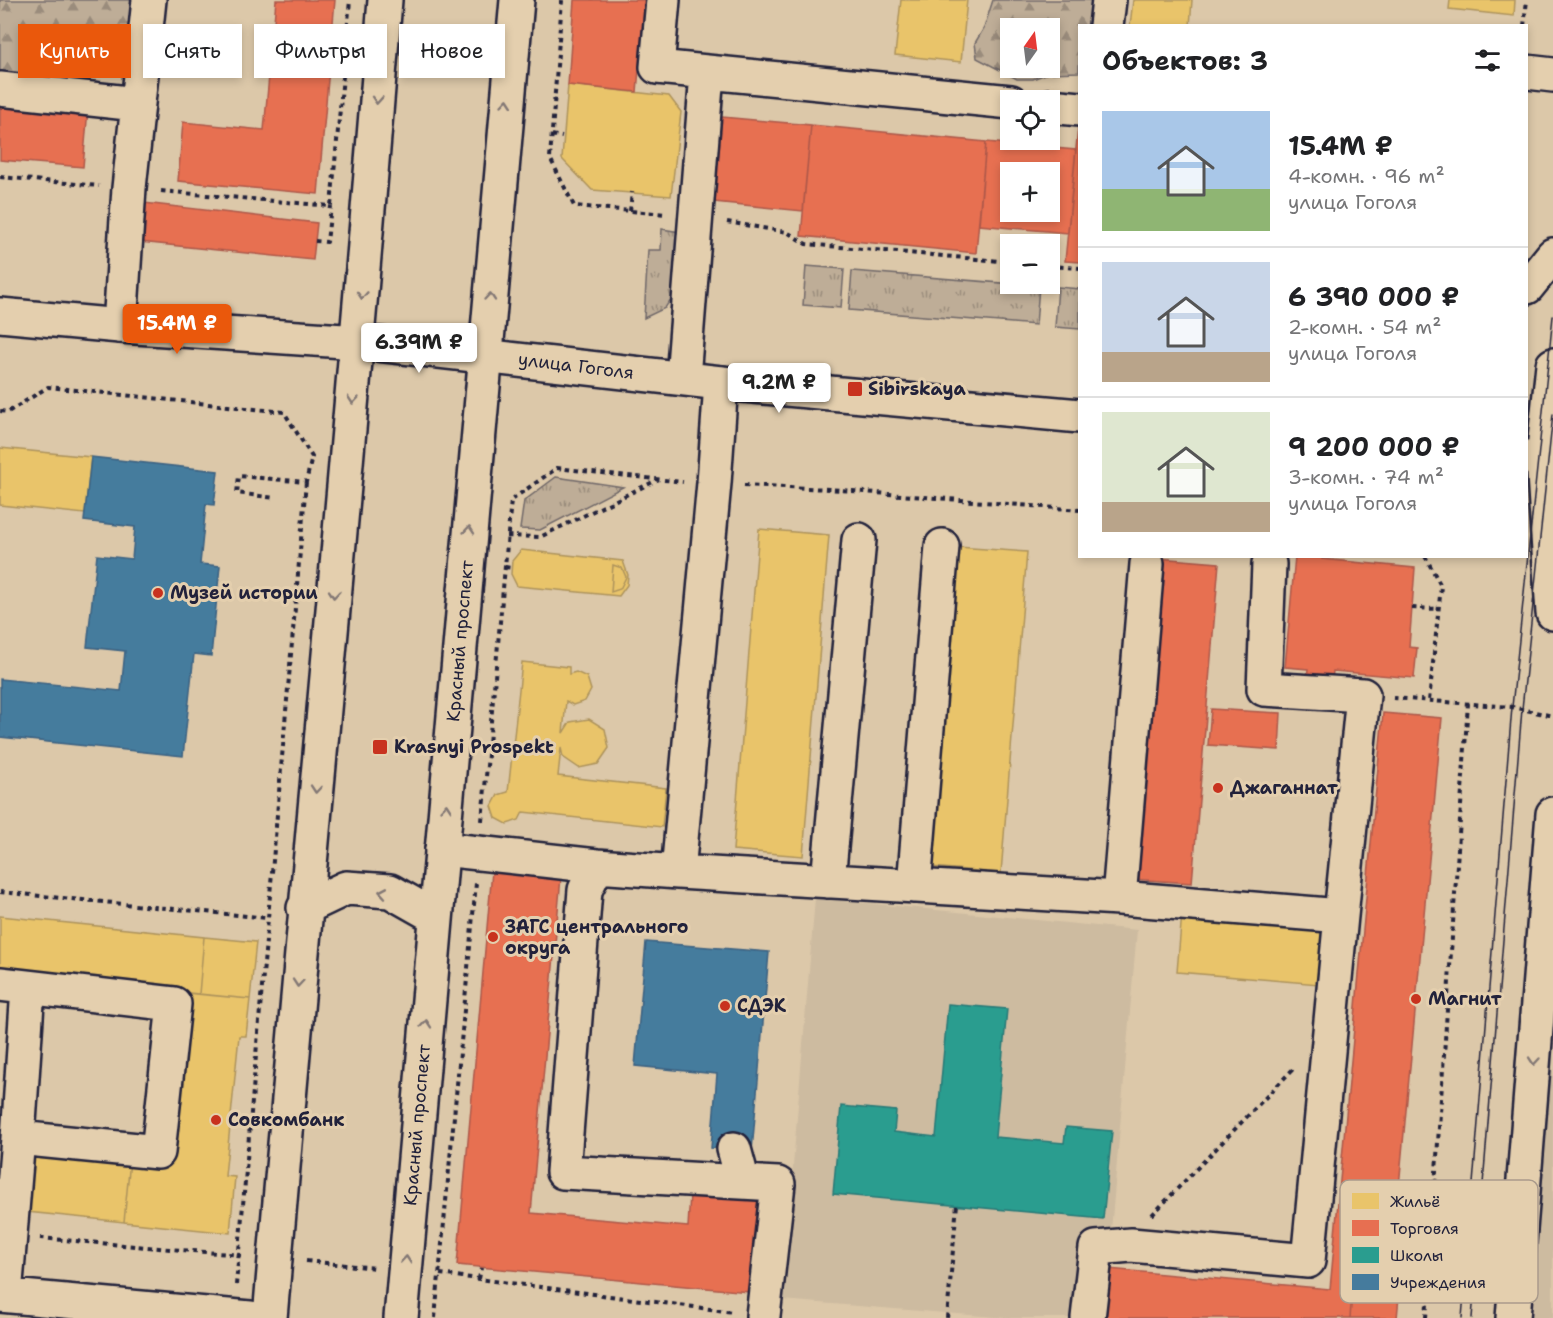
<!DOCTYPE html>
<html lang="ru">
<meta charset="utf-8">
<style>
body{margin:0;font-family:"Shantell Sans",sans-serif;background:#f6f6f6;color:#202124;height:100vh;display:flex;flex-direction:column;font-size:22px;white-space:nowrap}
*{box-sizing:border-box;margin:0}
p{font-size:20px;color:#757577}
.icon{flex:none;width:33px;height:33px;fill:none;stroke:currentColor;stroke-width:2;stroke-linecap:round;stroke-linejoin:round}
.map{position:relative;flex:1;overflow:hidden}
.sheet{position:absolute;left:1078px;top:24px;width:450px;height:534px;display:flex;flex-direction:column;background:#fff;border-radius:0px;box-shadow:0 3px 9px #0003}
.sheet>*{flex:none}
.guide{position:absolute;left:18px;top:24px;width:570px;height:54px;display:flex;gap:12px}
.needle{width:39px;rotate:14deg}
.buttons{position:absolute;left:1000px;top:18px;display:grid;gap:12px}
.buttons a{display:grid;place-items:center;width:60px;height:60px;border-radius:0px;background:#fff;box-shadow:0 3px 9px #0003;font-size:30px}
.price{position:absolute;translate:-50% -51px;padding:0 14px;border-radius:6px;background:#fff;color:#222;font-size:20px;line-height:39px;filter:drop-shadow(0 2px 3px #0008)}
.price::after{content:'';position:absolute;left:50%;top:36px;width:18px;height:14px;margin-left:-9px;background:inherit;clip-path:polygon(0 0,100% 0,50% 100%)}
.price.selected{background:#ea580c;color:#fff}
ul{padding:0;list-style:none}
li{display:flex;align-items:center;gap:18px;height:150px;padding:0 24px}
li+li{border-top:2px solid #e0e0e0}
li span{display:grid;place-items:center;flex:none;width:168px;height:120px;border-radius:0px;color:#555}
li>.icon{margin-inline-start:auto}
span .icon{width:72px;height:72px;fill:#fffc;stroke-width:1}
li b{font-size:26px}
h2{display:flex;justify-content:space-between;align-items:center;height:72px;padding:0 24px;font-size:26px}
.chip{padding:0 21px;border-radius:0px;background:#fff;box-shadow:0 3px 9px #0003;font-size:21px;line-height:54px}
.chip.selected{background:#ea580c;color:#fff}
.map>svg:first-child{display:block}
.built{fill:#cdbba0}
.grass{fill:url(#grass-tufts);stroke:#706869;stroke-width:1.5}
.forest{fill:url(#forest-firs);stroke:#706869;stroke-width:1.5;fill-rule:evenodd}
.homes{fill:#e9c46a;stroke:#ad935c;stroke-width:1.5}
.shops{fill:#e76f51;stroke:#ac584a;stroke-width:1.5;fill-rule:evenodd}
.schools{fill:#2a9d8f;stroke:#287876;stroke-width:1.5}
.public{fill:#457b9d;stroke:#3a6080;stroke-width:1.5}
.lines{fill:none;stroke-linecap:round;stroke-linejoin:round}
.minor-casing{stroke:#22223b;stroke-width:38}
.major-casing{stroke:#22223b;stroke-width:38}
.path{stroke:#22223b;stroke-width:4;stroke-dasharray:4.5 4.5;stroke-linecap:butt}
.minor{stroke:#e4cfae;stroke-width:33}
.major{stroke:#e4cfae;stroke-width:33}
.tram{stroke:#22223b;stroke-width:1.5}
.oneway{stroke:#837874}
.poi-dot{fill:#c8321e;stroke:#e4cfae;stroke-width:2}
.labels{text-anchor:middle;stroke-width:6;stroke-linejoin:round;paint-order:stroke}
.street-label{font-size:18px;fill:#22223b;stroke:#e4cfae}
.poi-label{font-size:18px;font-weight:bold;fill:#22223b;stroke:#e4cfae;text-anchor:start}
.key{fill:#e4cfae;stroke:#aa9b8c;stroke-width:1.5}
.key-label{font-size:16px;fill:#22223b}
</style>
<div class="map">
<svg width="1553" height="1318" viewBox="0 0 1553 1318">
<defs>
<pattern id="grass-tufts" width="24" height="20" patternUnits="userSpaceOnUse" patternTransform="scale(1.5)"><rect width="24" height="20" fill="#bead97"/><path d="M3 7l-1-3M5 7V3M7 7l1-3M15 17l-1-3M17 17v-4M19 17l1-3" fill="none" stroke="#9a8c7c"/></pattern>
<pattern id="forest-firs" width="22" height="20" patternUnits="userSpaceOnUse" patternTransform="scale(1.5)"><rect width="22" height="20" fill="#bead97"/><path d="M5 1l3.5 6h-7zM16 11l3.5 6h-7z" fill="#9a8c7c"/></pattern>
</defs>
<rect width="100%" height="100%" fill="#dcc8a9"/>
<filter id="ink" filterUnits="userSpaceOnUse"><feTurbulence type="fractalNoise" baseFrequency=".0167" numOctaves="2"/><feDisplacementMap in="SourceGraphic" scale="12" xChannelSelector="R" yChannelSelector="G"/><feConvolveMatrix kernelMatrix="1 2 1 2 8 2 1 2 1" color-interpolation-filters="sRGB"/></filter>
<g filter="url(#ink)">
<path class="built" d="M815,898L1137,930L1111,1231L1076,1318H1008L782,1300Z
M1553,1040V1318H1532Z"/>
<path class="grass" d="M662,229L680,232L675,293L665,308L644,318L648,250H661Z
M806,266L844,269L841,308L803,305Z
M852,271L1039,286L1036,325L849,310Z
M1058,287L1080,289V329L1055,327Z
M556,477L623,487L540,530L520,529L524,501Z"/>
<path class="forest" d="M0,0H136L131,50L55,79L0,74Z
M993,0H1096L1092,25L1080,26L1079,72L1048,73L1033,79H1017L977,58L975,43L984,28ZM1011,28H1050V68H1011Z"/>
<path class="homes" d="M901,0H967L961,62L895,55Z
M1133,0H1192L1190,26H1130Z
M1450,0H1515L1514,16L1449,9Z
M568,85L669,96L681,112L671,196L592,190L562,159Z
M0,448L91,457L85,514L0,505Z
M759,529L829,535L803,856L733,850Z
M957,547L1027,552L1001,873L931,867Z
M521,550L623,561L628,575L627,585L619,596L517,586L511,574L512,561Z
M613,565L622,568L626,577L620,589L611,592Z
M522,662L569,667V674L576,672L587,677L591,690L585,701L573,705L566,701L563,733L570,722L589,719L605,729L609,748L598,764L579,768L563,757L561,748L558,776L666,788L662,827L523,812L519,820L507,824L496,818L492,806L498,795L508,792Z
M1309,669L1332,671L1330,687L1308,685Z
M1182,913L1324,925L1319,984L1177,972Z
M0,916L204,937L199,994L0,974Z
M204,937L256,942L250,999L199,994Z
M185,993L250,999L246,1036H239L225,1176L235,1177L230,1233L124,1222L130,1160L168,1164Z
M33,1150L130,1160L124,1222L27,1212Z"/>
<path class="shops" d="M276,0H335L318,194L178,181L183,122L264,130Z
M574,0H645L637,92L568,85Z
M0,101L88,109L83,167L0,160Z
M722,117L811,125L803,211L714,202Z
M811,125L986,142L976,253L801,236Z
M1078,128H1080V262L1065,261Z
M986,142L1076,150L1068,233L979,225ZM1011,172H1050V212H1011Z
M144,203L317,223L313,260L140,242Z
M1295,556H1322V559L1415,568L1409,647L1417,648L1414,678L1333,671L1331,688L1306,686L1308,669L1285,667Z
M1158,558L1219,563L1192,883L1131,879Z
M1211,709L1281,713L1279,750L1208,745Z
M1383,713L1442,718L1390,1285L1353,1282L1350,1318H1105L1109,1269L1330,1289Z
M492,871L561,877L531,1213L688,1227L690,1194L758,1200L749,1292L457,1265Z
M1353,1282L1400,1286L1397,1318H1350Z"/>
<path class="schools" d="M948,1004L1007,1009L995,1137L1064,1143L1066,1127L1112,1131L1103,1219L833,1194L841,1106L896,1111L894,1132L936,1137Z"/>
<path class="public" d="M91,457L218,471L214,505L206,504L200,564L220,566L211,656L194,654L183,756L0,737V679L121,691L125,651L87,647L97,555L132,559L135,527L84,521Z
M646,942L769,952L752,1151L711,1148L717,1074L635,1066Z"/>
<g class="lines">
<g class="minor-casing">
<path id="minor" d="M663,0L657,67L1011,102
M1106,26L1109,0
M1527,72L1553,75
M0,89L137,104
M1050,106L1080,109
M1527,287L1553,255
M120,326L129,188L149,0
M1553,365L1543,459L1553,613
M683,378L707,73
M1269,564L1264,689L1363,695L1341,916
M442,849L597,866L678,872L714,483L721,383
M597,866L585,890L563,1172L778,1184L763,1316
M678,872L1119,898L1341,916L1308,1261L1131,1245L1096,1248L1088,1318
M828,881L859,540
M914,886L942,546
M1119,898L1147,564
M0,984L174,1004L158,1152L18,1138L5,1295
M18,1138L28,988
M734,1149L743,1182
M0,1295L250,1318
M1513,1318L1553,814"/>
</g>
<g class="major-casing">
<path id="major" d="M0,315L120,326L359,342L721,383L1080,416
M1527,457L1553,460
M304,908L346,888L390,891L436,917
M270,1318C307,878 351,440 385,0
M401,1318L517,0"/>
</g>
<path class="path" d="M562,0L550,158L574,206L666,214
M1524,26L1527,0
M552,135L562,137
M0,177L99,186
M161,191L331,206L350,0
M630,211L632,192
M727,222L787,232L806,244L1011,262
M315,241L327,242L331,206
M1050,266L1080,268
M0,411L8,412L48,387L284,412L312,457L306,482L239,476L237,493L275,498
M744,485L829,489L1080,510
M507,536L540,537L657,480
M1425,556L1441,586L1429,701
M505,567L512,568
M1412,608L1438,609
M1393,698L1512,707L1553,716
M482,821L511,500L557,468L683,482
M0,892L268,918
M1152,1215L1295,1067
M40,1238L241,1255
M306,1261L376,1268
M440,1274L733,1312
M479,1279L481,1268
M236,1285L306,482
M435,1318L476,883
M947,1318L957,1204
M1426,1318L1468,703"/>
<use href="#minor" class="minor"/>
<use href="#major" class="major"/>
<path class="tram" d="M1462,1318L1512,707L1553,316
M1472,1318L1522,709L1553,414"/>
</g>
<defs><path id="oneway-chevron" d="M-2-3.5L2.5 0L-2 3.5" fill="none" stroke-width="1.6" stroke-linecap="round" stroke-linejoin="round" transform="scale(1.5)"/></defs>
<g class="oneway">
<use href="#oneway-chevron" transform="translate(377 100) rotate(94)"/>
<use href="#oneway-chevron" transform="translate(507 103) rotate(-85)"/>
<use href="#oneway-chevron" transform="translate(362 295) rotate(94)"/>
<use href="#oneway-chevron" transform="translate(490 297) rotate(-85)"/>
<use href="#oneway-chevron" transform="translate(353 400) rotate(95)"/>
<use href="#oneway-chevron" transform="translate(469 530) rotate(-85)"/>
<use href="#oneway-chevron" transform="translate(334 594) rotate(95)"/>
<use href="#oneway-chevron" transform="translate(316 789) rotate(95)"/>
<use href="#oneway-chevron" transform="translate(446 808) rotate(-85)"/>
<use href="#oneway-chevron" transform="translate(383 892) rotate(-170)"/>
<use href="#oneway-chevron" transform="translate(298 983) rotate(95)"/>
<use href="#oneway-chevron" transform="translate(426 1024) rotate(-85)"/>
<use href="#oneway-chevron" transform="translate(1534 1061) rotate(95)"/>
<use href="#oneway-chevron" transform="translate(406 1260) rotate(-85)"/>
</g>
</g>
<g class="poi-dot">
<rect x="847" y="381" width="16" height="16" rx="3"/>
<circle cx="158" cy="593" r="6"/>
<rect x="372" y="739" width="16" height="16" rx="3"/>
<circle cx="1218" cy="788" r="6"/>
<circle cx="493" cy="937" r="6"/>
<circle cx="1416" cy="999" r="6"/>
<circle cx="725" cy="1006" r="6"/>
<circle cx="216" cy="1120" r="6"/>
</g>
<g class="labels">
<g class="street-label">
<text transform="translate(576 366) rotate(7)" y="6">улица Гоголя</text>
<text transform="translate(460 641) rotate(-85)" y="6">Красный проспект</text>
<text transform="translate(417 1125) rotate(-85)" y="6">Красный проспект</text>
</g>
<g class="poi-label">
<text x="868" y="395">Sibirskaya</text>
<text x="170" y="599">Музей истории</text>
<text x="394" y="753">Krasnyi Prospekt</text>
<text x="1230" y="794">Джаганнат</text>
<text x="505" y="933">ЗАГС центрального<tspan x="505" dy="21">округа</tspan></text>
<text x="1428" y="1005">Магнит</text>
<text x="737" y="1012">СДЭК</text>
<text x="228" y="1126">Совкомбанк</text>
</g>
</g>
<rect x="1340" y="1180" width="198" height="123" rx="9" class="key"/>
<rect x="1352" y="1193" width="27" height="16" fill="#e9c46a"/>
<rect x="1352" y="1220" width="27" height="16" fill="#e76f51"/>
<rect x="1352" y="1247" width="27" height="16" fill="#2a9d8f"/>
<rect x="1352" y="1274" width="27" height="16" fill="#457b9d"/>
<g class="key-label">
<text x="1390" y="1207">Жильё</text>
<text x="1390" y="1234">Торговля</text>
<text x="1390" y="1261">Школы</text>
<text x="1390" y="1288">Учреждения</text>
</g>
</svg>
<div class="buttons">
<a><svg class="needle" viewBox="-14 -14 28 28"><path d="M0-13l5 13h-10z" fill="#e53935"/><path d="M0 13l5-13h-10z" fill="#757577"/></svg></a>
<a><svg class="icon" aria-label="locate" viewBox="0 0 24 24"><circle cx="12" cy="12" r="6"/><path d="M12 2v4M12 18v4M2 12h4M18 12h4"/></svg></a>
<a>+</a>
<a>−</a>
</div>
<b class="price selected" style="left:177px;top:355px">15.4M ₽</b>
<b class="price" style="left:419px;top:374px">6.39M ₽</b>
<b class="price" style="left:779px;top:414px">9.2M ₽</b>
<div class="guide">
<a class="chip selected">Купить</a>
<a class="chip">Снять</a>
<a class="chip">Фильтры</a>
<a class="chip">Новое</a>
</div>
<section class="sheet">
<h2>Объектов: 3<svg class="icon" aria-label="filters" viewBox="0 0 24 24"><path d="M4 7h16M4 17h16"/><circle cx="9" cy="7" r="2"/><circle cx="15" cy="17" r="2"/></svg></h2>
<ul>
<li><span style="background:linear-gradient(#a9c7e8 65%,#8fb573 0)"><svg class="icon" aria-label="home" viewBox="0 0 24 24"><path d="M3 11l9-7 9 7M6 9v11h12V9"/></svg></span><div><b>15.4M ₽</b><p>4-комн. · 96 m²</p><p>улица Гоголя</p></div></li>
<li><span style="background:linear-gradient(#c9d6e8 75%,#b9a48a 0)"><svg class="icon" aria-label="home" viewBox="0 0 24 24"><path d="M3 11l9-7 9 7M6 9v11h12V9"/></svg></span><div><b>6 390 000 ₽</b><p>2-комн. · 54 m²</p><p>улица Гоголя</p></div></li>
<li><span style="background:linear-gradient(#dfe7d0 75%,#b9a48a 0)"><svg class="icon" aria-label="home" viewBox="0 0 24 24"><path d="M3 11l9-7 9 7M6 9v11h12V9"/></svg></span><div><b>9 200 000 ₽</b><p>3-комн. · 74 m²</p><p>улица Гоголя</p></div></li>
</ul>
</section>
</div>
